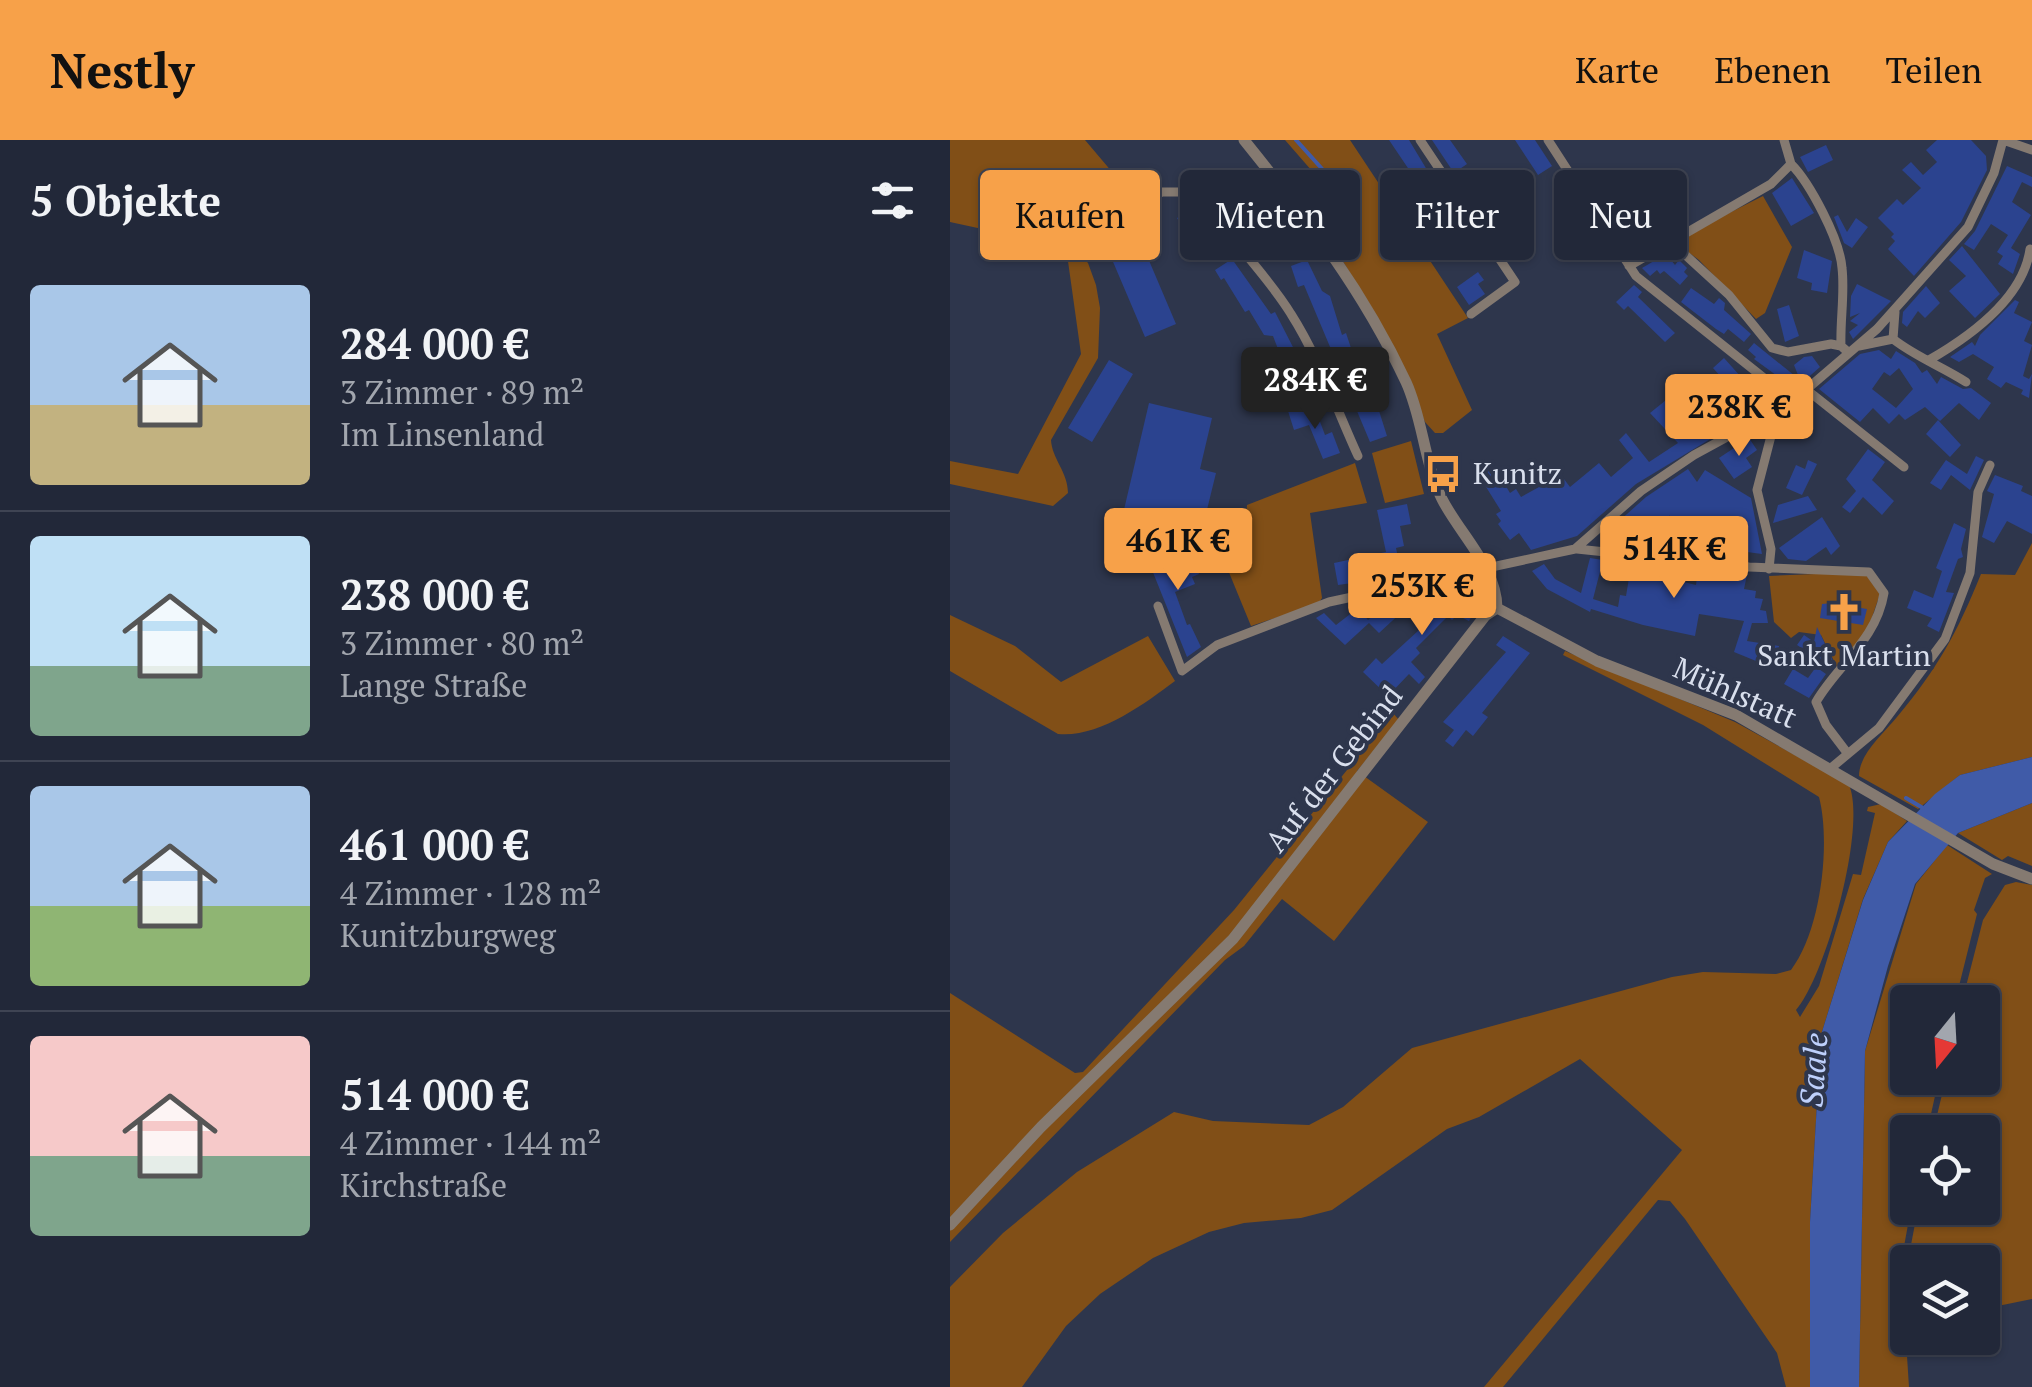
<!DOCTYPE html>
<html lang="de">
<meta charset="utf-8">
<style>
body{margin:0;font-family:"PT Serif",serif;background:#2e3444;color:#f1f3f6;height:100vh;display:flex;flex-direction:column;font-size:38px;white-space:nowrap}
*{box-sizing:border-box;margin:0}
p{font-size:32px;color:#a2a6ae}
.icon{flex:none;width:55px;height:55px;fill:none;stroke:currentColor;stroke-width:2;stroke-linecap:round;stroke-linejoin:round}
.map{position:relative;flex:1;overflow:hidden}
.sheet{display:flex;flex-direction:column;background:#222839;width:950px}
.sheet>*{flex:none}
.banner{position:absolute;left:30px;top:30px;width:900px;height:90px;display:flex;gap:20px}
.needle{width:65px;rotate:198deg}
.tools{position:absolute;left:940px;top:845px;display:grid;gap:20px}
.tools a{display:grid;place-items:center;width:110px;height:110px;border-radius:10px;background:#222839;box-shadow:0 2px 8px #0004,0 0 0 2px #3f4453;font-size:50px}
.price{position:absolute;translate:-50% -85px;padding:0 22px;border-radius:10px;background:#f7a149;color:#111;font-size:32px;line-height:65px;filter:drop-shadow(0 2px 5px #0008)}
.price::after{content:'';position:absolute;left:50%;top:60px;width:30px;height:22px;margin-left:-15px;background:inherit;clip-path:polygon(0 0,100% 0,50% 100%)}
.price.on{background:#222;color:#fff}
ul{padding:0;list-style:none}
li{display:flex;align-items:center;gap:30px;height:250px;padding:0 30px}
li+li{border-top:2px solid #3f4453}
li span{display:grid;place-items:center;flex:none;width:280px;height:200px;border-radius:10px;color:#555}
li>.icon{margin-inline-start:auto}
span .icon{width:120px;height:120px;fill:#fffc;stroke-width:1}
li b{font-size:42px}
h2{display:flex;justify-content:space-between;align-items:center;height:120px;padding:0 30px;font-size:42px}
.tag{padding:0 35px;border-radius:10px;background:#222839;box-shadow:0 2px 8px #0004,0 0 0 2px #3f4453;font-size:35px;line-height:90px}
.tag.on{background:#f7a149;color:#111}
header{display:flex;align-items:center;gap:60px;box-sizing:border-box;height:140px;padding:0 50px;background:#f7a149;color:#111}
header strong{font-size:48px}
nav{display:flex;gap:55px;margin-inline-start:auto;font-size:35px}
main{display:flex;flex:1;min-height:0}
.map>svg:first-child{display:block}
.green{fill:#814f17}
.water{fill:#405ba8}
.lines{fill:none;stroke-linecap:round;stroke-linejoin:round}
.stream{stroke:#405ba8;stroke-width:4}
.building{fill:#2b438f;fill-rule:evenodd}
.minor{stroke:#857a71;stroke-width:9}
.tertiary{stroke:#857a71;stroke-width:11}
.labels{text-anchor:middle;stroke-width:8;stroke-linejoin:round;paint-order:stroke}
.poi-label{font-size:30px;fill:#d9dfed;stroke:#2e364c;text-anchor:start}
.street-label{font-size:30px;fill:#d9dfed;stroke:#2e364c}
.water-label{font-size:32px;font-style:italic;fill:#bed0fb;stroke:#2e364c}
</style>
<header>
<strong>Nestly</strong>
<nav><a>Karte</a><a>Ebenen</a><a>Teilen</a></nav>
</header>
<main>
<section class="sheet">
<h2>5 Objekte<svg class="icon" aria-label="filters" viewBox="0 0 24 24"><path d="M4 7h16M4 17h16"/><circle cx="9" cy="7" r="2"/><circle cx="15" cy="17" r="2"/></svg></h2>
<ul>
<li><span style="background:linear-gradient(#a9c7e8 60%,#c2b280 0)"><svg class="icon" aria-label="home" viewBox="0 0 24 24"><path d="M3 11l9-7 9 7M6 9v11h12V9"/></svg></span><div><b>284 000 €</b><p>3 Zimmer · 89 m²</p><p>Im Linsenland</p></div></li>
<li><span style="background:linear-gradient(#bfe0f5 65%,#7fa58c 0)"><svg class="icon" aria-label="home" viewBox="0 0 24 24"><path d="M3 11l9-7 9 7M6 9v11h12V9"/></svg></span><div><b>238 000 €</b><p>3 Zimmer · 80 m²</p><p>Lange Straße</p></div></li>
<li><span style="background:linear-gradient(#a9c7e8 60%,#8fb573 0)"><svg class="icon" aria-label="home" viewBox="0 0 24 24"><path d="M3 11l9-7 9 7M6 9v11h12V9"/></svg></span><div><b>461 000 €</b><p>4 Zimmer · 128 m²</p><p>Kunitzburgweg</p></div></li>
<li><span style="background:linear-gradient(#f6c9c9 60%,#7fa58c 0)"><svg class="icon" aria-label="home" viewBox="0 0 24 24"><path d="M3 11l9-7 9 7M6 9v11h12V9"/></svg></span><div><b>514 000 €</b><p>4 Zimmer · 144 m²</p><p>Kirchstraße</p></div></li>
</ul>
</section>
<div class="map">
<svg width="1082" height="1247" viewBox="0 0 1082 1247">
<rect width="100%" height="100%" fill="#2e364c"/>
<path class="green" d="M0,0H135L185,59L146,61L118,56L114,66L119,101L138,123L146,145L150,168L148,218L101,300C102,319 118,332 118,353L103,366L0,344V321L68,334L131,214L116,107L0,82Z
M335,0H400L518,178L487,194L522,270L493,293H485L475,282L425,174L369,82L366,70L382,54Z
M813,56L842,107L815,173L806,179L749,120L723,101Z
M461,301L474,354L435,363L422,313Z
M405,323L417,363L360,373L372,458L368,464L301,486L278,430L294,402L297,365Z
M1082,403V617L1010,635L968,669L909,636C909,614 933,594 947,577C988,528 1007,493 1031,434L1065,435Z
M889,433L917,436L930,454L919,486L889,531L871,495L849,492L841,498L824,482L819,436Z
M0,475L65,506L111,542L198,496L225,541C193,565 148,598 108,594L0,531Z
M615,511L785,582L899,645C917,686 876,836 846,870L850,877L869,846L903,734L911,735L925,673L917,671L918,667L931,664L957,681L938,702L913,759L871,895L860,1082V1247H836L827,1213L735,1079L720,1061L708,1060L553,1247H534L732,1010L630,919L529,977L497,989L382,1070L351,1078L294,1083L259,1092L203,1118L150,1154L116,1186L72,1247H0V1147L53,1093L127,1032L224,972L263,981L359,985L393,967L462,908L722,837L753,832L826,834L841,830C871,791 881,703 869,657L753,585L613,515Z
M443,573L449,580L407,631L478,682L384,801L332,759L294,806L275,820L0,1102V853L125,933L133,932L284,770Z
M1082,663V726L1058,716L1052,720L1008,693Z
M997,705L1042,734L1035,738L1024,770L1027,774L1005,862H958V938H989L977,992H958V1068H961L951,1123L959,1247H909L915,911L966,744Z
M1066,742L1082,745V1159L1033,1169L1032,1122H958L957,1149V1126L968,1068H1032V992H983L996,938H1032V862H1012L1033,780L1055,745Z"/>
<path class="water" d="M1082,617V663L1008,693L965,744L938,826L915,911L909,1247H860V1082L871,895L913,760L938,702L985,654L1010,635Z"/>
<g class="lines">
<path class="stream" d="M346,0L392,51
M956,658L973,668"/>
</g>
<path class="building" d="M439,0H459L515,93L501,103L488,84L493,81L477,57L473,59L460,40L464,37Z
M482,0H500L517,24L504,33Z
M565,0H585L602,26L588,35Z
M987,0H1021L1036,16L1037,30L1011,82L964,136L938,109L945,101L941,97L944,94L928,78L947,59L953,65L971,48L952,30L961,22L973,35L987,22L976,10Z
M876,5L883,20L858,32L850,17Z
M1057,26L1082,37V47L1072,42L1062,62L1081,75L1061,108L1070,114L1063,134L1048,124L1053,116L1047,112L1058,95L1041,84L1024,110L1014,104L1025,91Z
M842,38L864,73L841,86L822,53Z
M316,64L343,112L325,119L317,87L307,90L300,69Z
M246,67L268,106L249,117L227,78Z
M683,69L689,79L702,71L713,81L677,104L670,93L679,84L674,75Z
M888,75L897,92L906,78L918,87L902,108L894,103L884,77Z
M189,97L226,184L195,197L158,110Z
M1012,106L1050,154L1025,178L999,151L1016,136L999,120Z
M854,110L882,121L877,153L861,150L862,143L847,138Z
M716,114L725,125L729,120L737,128L734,132L738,136L730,145L714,131L710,134L707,130L700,136L692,128Z
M282,119L321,174L325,172L345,211L349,210L365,250L346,256L323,196L314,195L299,170L295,172L274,138L271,140L265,130Z
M357,120L372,151L380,156L392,195L396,193L407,226L410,225L421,257L424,255L437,296L420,302L354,145L348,147L341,126Z
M528,132L534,140L528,144L535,154L519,165L507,147Z
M907,144L941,161L903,199L899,192L908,185L900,181L910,173L900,177L901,156Z
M684,145L692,152L688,157L725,193L715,202L678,166L674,170L666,162Z
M976,146L990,163L975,178L968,171L957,187L952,183L953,172Z
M741,148L764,164L769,158L775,163L774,170L801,194L794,202L778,189L774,194L766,189L731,162Z
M1065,160L1069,162L1064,173L1082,182L1074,201L1082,205L1073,236L1079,239L1082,234L1079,258L1071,254L1073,250L1056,242L1051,248L1037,239L1044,227L1023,214L1009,222L1000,217L1022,202L1025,206L1030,195Z
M839,165L849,196L835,202L827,169Z
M804,203L850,240L844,225L854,217L862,216L870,227L845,249L804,219L806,217L798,210Z
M929,210L941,219L946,211L965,223L972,233L977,230L987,244L991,237L1013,249L1021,248L1041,263L1029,280L1009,263L990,281L975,267L955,280L949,274L939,284L923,268L910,282L869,249L910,214ZM949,228L963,249L946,268L922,249L934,232L940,236Z
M774,218L800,247L805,243L817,257L790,281L686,344L627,396L581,410L569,393L560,400L548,384L551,381L546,374L551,371L528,334L538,328L543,336L548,333L560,353L566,349L571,357L611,335L620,347L649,323L661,337L683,318L669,300L676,293L699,322L728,303L700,273L747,235L757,247L742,259L763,285L784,275L777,267L789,257L763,228Z
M159,220L183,234L142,302L118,288Z
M199,263L262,278L250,329L266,333L252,390L217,382L213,401L169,391Z
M355,265L361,282L369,279L375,295L382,292L390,313L373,319L359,285L344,290L338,271Z
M988,280L1011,305L1000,317L976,294Z
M799,298L807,310L796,318L802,327L784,339L769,318Z
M918,309L935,322L922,340L944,361L932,375L913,357L900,373L892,367L906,351L896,339Z
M1026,316L1034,320L1020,350L1001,335L991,350L980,343L996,320L1017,334Z
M858,320L867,324L852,355L836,348L846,325L855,329Z
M738,329L747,342L755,330L801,358L812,414L797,412L796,419L718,410L720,375L703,409L654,404L658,391L696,357Z
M1045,335L1073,346L1071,351L1082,356V394L1057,381L1044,403L1032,397L1044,354L1037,351Z
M858,356L867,370L823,383L828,365Z
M457,364L461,384L450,386L454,406L446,408L452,436L388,445L384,423L436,412L427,370Z
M872,377L890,406L881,415L876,407L856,421L838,419L829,408Z
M1004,383L1016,389L1011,409L1013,417L1008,419L996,452L1004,453L989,492L977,486L982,478L957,468L964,450L983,458L992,431L986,428Z
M240,410L249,434L242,437L245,444L225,452L237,485L240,484L251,507L237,517L200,425Z
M640,418L653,420L643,459L668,467L670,455L676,456L679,438L669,436L672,422L728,428L726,440L746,445L748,430L797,435L794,449L806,451L805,458L813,459L810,470L816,471L818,483H802L797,501L829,506L828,522L806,521L784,512L794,481L749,474L745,496L693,485L641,469L640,472L597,449L582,431L594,424L605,439L631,453Z
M518,442L534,454L519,481L507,475L502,480L498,476L466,508L470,513L461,522L475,537L469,544L459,534L438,556L413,532L426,518L432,524L469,490L465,486L479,472L474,454L491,449L496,469Z
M448,461L455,469L429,493L419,483L395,505L366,478L374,473L386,485L408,468L418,480L431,469L435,474Z
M882,463L917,469L913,485L870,478L872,464Z
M867,487L884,523L881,528L867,524L870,520L847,505L854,495L864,502Z
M553,496L580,513L532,573L538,577L523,596L516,590L503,607L495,601L504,590L493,582L556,512L546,505Z
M866,527L876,534L859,558L834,544L843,529L858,538Z"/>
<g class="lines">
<path class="minor" d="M470,0L565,142L521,174
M598,0L686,136L843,261
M834,0L841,24
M1053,0L1082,10
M255,52C275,98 315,131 341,174C369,218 386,268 408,316
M184,66L212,52H336
M719,100L779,155L822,208L838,212L881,204L891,206
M679,126L821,44L841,24C860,43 890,100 892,128C895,153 890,180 891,206L898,212
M943,199C966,217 991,226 1016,242
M909,206L943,199L945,172
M979,220C1019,197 1073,159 1080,109
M857,250L954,327
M627,409L799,427L919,432L934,453C926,501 888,524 866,562L876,585L898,614
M819,429L821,409L807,350L827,273
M208,466L232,531L267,505L379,462L625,409L691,351L744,315L843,261L927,189L1018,87L1044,33L1053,0
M881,628L929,588L995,499L1020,433L1028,352L1040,325"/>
<path class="tertiary" d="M294,0C357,78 413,150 456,242C473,279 474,323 492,359C509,393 547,428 547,468
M547,468L647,521L786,575L1043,724L1082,739
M0,1085L91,987L283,799L535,476L547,468"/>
</g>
<defs>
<g id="bus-bare" transform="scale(3)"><path d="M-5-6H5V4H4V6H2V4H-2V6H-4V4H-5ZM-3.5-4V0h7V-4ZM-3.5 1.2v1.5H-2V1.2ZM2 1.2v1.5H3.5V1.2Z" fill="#f7a149" stroke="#2e364c" stroke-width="2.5" paint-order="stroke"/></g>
<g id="church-bare" transform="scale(3)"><path d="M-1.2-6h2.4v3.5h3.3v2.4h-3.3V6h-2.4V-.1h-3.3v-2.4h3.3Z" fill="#f7a149" stroke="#2e364c" stroke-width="2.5" paint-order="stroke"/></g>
</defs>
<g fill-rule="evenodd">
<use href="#bus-bare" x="493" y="334"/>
<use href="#church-bare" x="894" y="472"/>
</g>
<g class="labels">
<g class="poi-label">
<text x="523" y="344">Kunitz</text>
<text x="894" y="526" text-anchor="middle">Sankt Martin</text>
</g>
<g class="street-label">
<text transform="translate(785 553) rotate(24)" y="10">Mühlstatt</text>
<text transform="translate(384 629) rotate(-52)" y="10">Auf der Gebind</text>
</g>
<g class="water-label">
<text transform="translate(864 930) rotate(-86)" y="11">Saale</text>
</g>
</g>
</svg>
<div class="tools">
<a><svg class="needle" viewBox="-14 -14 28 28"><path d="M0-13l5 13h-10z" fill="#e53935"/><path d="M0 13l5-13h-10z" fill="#a2a6ae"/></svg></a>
<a><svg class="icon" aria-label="locate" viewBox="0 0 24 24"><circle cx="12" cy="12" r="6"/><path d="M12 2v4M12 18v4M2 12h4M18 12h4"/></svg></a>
<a><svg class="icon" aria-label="layers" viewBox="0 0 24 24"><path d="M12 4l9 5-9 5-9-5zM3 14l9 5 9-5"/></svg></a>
</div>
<b class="price on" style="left:365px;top:292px">284K €</b>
<b class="price" style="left:789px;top:319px">238K €</b>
<b class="price" style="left:228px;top:453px">461K €</b>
<b class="price" style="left:724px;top:461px">514K €</b>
<b class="price" style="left:472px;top:498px">253K €</b>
<div class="banner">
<a class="tag on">Kaufen</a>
<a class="tag">Mieten</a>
<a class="tag">Filter</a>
<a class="tag">Neu</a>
</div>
</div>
</main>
